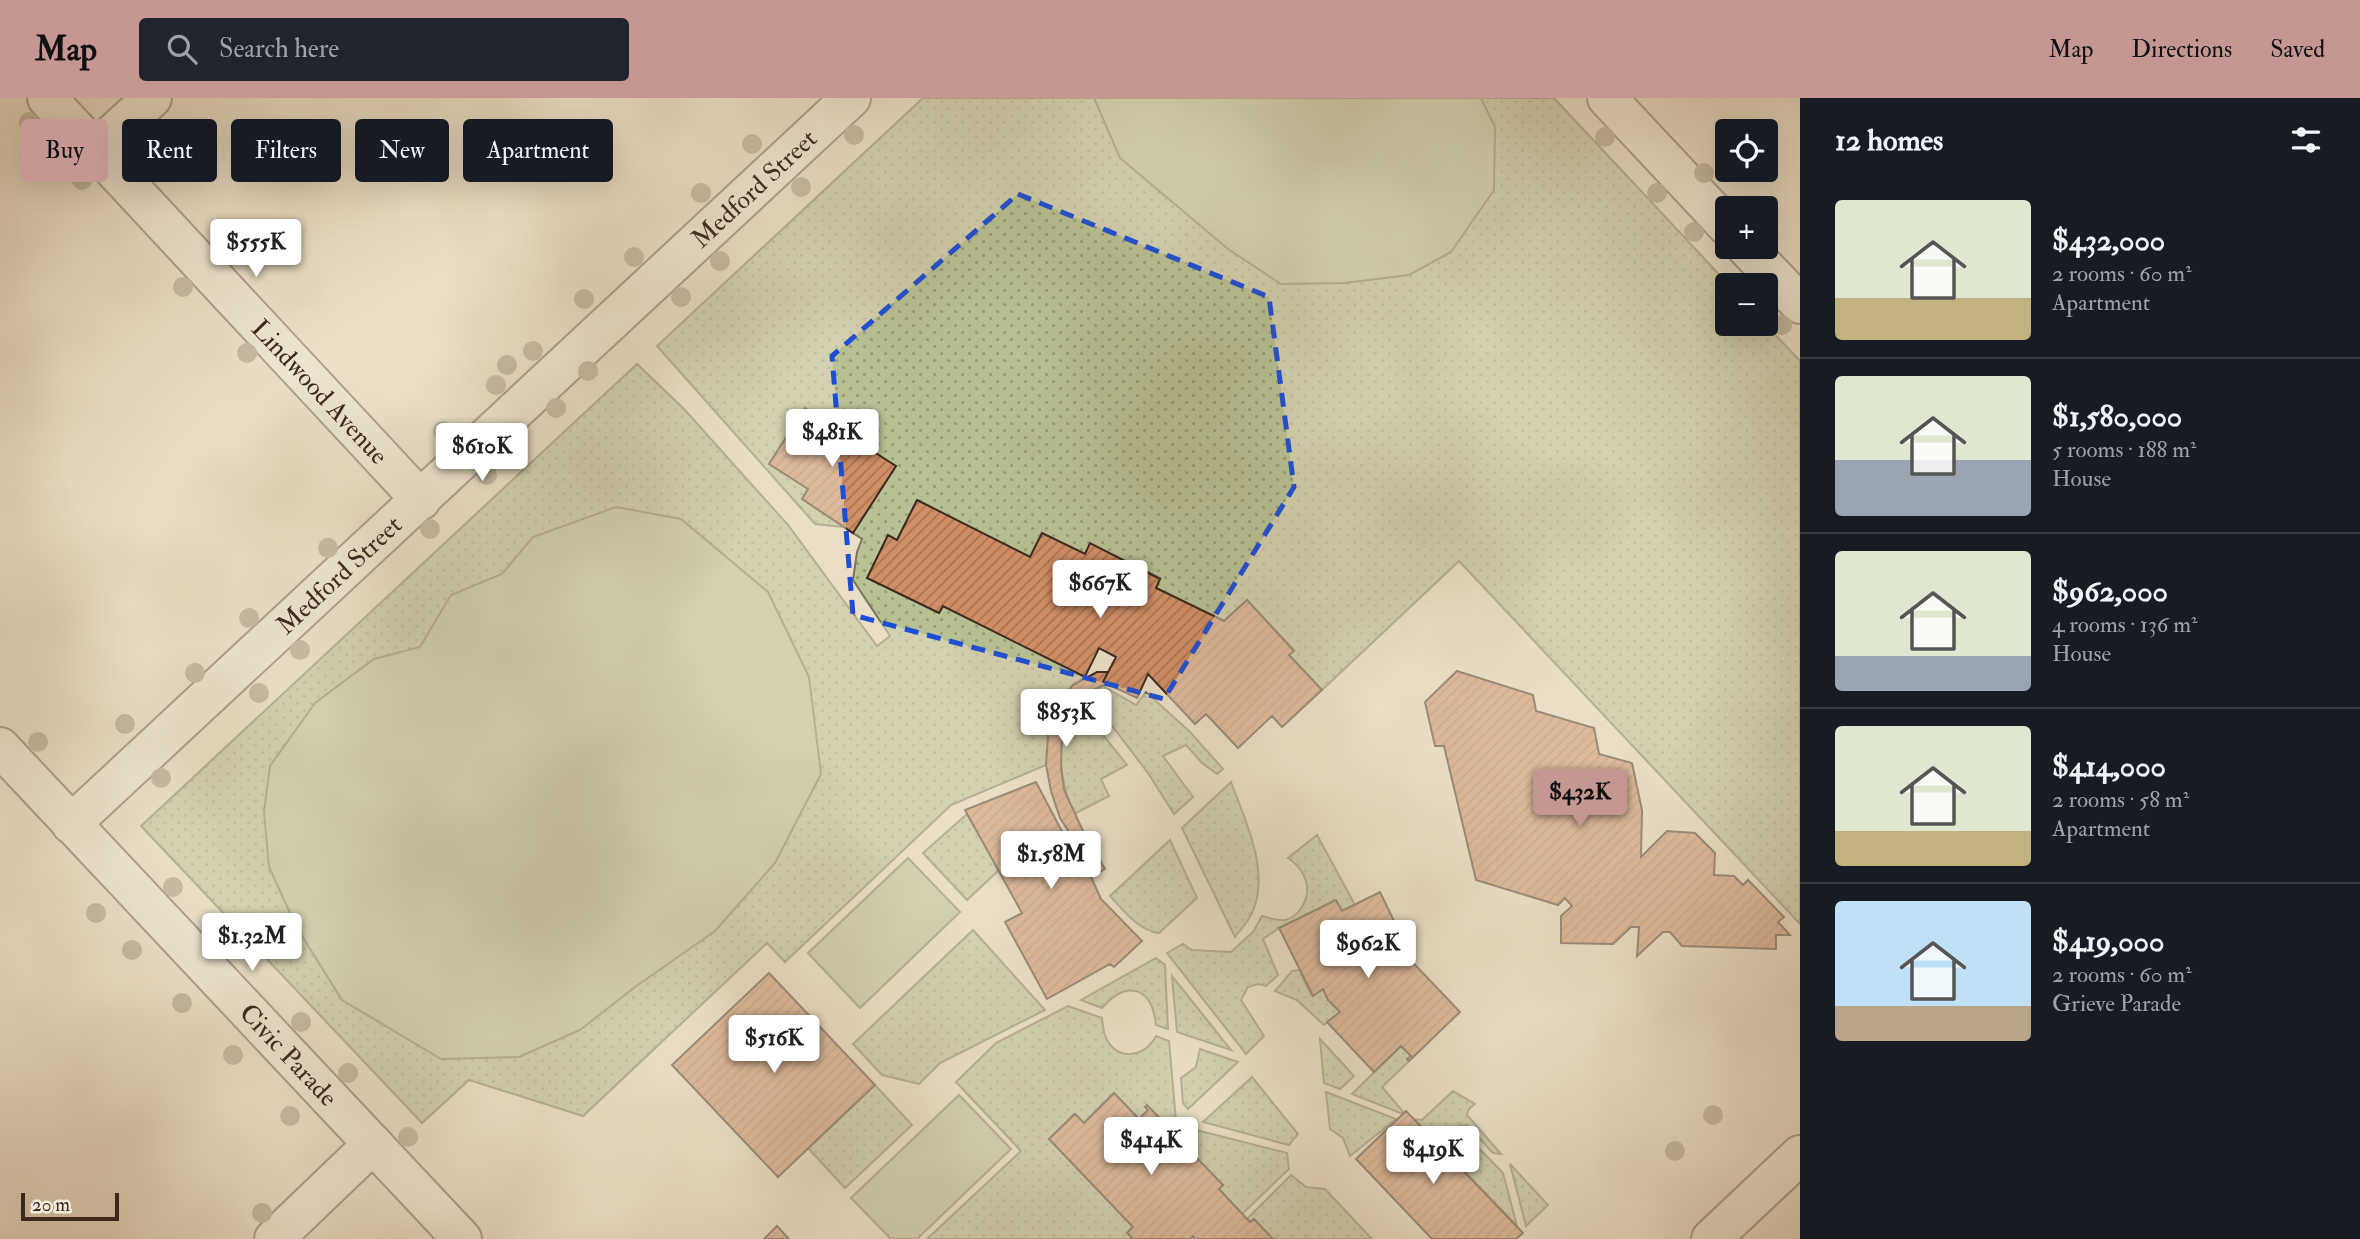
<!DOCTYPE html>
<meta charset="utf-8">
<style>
body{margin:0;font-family:"IM FELL Double Pica",serif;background:#20242c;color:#f1f3f6;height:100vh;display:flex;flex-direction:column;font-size:26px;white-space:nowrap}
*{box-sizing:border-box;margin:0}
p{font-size:23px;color:#9ea1a6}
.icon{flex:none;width:38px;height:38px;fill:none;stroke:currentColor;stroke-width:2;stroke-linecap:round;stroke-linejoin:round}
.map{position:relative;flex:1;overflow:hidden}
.drawer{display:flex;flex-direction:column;background:#171b24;width:560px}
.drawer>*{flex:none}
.banner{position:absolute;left:21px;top:21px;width:665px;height:63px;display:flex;gap:14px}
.buttons{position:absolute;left:1715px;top:21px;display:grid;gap:14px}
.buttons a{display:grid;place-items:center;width:63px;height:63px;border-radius:7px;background:#171b24;box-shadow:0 7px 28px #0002;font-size:35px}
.scale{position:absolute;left:21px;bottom:18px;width:98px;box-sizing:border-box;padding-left:7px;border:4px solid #3b2920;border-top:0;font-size:19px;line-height:24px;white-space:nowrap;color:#3b2920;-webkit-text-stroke:5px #f1eada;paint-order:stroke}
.price{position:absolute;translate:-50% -60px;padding:0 16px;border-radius:7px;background:#fff;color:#222;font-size:23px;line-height:46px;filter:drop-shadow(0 2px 4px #0008)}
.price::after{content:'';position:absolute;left:50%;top:42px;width:21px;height:16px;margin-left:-10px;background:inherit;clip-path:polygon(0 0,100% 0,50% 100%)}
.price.current{background:#c59692;color:#111}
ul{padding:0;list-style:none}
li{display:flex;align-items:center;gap:21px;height:175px;padding:0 35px}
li+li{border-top:2px solid #363941}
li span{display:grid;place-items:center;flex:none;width:196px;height:140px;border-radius:7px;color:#555}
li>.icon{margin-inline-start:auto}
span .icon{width:84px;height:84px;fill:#fffc;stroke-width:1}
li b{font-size:30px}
h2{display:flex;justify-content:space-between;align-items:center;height:84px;padding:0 35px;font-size:30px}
.tag{padding:0 24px;border-radius:7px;background:#171b24;box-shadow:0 7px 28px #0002;font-size:24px;line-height:63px}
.tag.current{background:#c59692;color:#111}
header{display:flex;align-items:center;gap:42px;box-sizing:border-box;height:98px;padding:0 35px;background:#c59692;color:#111}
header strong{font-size:33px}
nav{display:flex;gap:38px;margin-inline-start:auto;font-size:24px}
.search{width:490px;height:63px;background:#20242c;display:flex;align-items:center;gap:18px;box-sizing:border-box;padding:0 24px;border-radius:7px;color:#9ea1a6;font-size:26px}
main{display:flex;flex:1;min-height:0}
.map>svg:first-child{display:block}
.grass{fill:url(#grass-dots);stroke:#7a755a;stroke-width:2}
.pitch{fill:#b8c194;stroke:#7a755a;stroke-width:2}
.building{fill:url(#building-hatch);stroke:#3b2920;stroke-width:2}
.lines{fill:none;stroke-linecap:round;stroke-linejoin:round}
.minor-casing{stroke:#67564a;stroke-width:42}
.minor{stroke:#f1eada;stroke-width:38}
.tree{fill:#9b907b}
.marked{fill:none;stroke:#1d4ed8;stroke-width:5;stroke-dasharray:14 9;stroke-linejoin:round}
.labels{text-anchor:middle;stroke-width:5;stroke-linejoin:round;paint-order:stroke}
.street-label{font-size:26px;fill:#3b2920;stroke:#f1eada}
</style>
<header>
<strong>Map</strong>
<div class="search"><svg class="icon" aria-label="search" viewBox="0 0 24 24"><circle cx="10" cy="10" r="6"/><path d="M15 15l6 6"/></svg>Search here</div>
<nav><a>Map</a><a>Directions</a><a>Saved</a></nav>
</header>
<main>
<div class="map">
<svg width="1800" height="1141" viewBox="0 0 1800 1141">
<defs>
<pattern id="grass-dots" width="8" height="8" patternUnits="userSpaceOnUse" patternTransform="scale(1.75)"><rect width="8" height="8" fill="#b8c194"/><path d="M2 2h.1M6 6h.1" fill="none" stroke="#979d78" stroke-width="1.8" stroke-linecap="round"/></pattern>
<pattern id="building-hatch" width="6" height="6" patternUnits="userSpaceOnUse" patternTransform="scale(1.75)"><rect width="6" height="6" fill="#d18f67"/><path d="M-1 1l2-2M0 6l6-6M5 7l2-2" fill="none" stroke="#ab7554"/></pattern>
</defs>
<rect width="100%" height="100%" fill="#eadfc6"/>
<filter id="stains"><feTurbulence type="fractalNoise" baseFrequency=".00286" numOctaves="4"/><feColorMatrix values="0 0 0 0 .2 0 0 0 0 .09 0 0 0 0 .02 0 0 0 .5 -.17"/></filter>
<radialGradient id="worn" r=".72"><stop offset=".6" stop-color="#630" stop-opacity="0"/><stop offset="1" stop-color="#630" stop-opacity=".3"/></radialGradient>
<path class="grass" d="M923,0H1554L1729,187H1727V226H1765L1800,263V826L1459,463L1322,592L1289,557L1294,552L1247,502L1224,523L1156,490L1160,480L1091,446L1085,456L1042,435L1030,459L917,403L897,442L889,438L868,480L939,515L943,508L1085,579L1073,587L1056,610L1046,667L951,707L785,864L767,845L583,1018L469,982L422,1025L141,728L637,266L684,311L788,427L877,548L890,538L853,482L857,454L862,441L843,429L815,426L657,248Z
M1103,588L1136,607L1146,594L1190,634L1223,671L1217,676L1202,665L1186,647L1163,658L1193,699L1174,716L1148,675L1087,595Z
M1077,604L1127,667L1101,681L1109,698L1074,716C1059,680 1053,639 1077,604Z
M1231,684C1245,722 1272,776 1251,817C1247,825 1240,832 1235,839L1182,730Z
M967,716L999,772L967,802L923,755Z
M1317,737L1355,807L1342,813L1336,802L1279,830L1263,841L1278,877L1266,888L1258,886L1248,889L1241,902L1264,938L1246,956L1167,855L1183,846L1192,852L1231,854L1253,834L1262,818C1269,820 1278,823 1285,822C1291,821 1296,817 1299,813C1314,794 1307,773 1288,760Z
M1170,742L1197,800L1159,835C1138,832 1124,813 1110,798Z
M973,832L1045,912L940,965L919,986L882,977L853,946Z
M1156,860L1165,867L1168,931L1156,927C1152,889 1127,881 1102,910L1081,902Z
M1299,872L1312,898L1323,891L1328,902L1340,914L1324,927L1297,902L1275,893L1292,873Z
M1172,878L1231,952L1177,934Z
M1068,908L1102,920C1103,927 1103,935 1107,942C1120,964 1145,958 1156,938L1169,943L1176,1023L1169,1030L1147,1008L1145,1009L1148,1012L1139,1021L1114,995L1084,1025L1074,1016L1049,1041L1133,1129L1127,1135L1133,1141H927L1021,1053L956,984L996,945Z
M1320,941L1354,978L1340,991L1324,985Z
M1401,948L1411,958L1407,961L1409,963L1382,989L1404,1015L1403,1016L1352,996Z
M1200,951L1238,964L1188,1011L1183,1005L1181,980L1196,969Z
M1252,979L1298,1036L1289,1047L1203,1024Z
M875,987L912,1027L845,1090L808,1050Z
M1453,993L1475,1006L1469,1011L1467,1017L1501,1056L1493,1055L1467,1027L1425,1033L1414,1021L1422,1022Z
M1326,994L1396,1021L1350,1058L1343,1040L1330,1031Z
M1196,1032L1287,1055L1289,1071L1242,1116L1219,1091L1223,1087L1188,1063L1179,1053L1192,1040L1190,1037Z
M1464,1035L1503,1075L1517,1128L1431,1039Z
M1510,1066L1548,1107L1526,1128Z
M1291,1077L1306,1089L1325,1091L1372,1141H1273L1254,1121L1250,1124L1247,1121Z"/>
<path class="pitch" d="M1094,0H1481L1495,29L1494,92L1451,154L1409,177L1344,185L1281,186L1228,151L1120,60Z
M616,409L681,421L768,494L809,579L821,676L775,765L715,833L635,889L580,932L519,959L441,961L342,902L297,830L269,769L264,714L270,668L315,605L374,561L420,549L451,497L502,476L533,439Z
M908,760L960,814L860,910L808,855Z
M959,997L1011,1051L917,1141H891L851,1100Z"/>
<path class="building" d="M805,310L896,368L853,435L802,401L808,391L769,366Z
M917,402L1030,459L1042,435L1085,456L1090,445L1160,481L1156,490L1224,523L1247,502L1294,553L1289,557L1322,592L1282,629L1272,618L1238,650L1206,616L1195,626L1148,576L1137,600L1103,584L1116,559L1099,550L1085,579L943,508L939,515L867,480L888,437L897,442Z
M1457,573L1533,597L1536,613L1594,630L1599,656L1632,665L1642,712L1641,759L1667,733L1695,735L1715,755L1714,777L1734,778L1743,787L1748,782L1784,819L1778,824L1790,837H1776V851L1682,848L1670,834H1663L1637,858L1639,829H1631L1613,846L1561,845V818L1572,808L1565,800L1558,807L1476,782L1444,648H1435L1425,604Z
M1097,574H1108L1103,584L1106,586L1084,596L1077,604L1070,614L1062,639L1061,669L1064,692L1084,735L1073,740L1060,720L1051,693L1046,667L1048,638L1056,610L1073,587Z
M1036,684L1067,743L1084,735L1105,771L1091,779L1101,801L1142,843L1114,869L1110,866L1047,901L1005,824L1022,815L965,712Z
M1380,794L1396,827L1388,831L1396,847L1460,914L1409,963L1407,961L1411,958L1401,948L1374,974L1327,924L1340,914L1328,902L1323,891L1313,898L1279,830L1336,802L1342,813Z
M769,875L875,987L778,1079L672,967Z
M1114,995L1139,1021L1148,1012L1145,1009L1147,1007L1169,1030L1163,1037L1188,1063L1194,1057L1223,1087L1219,1091L1247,1121L1250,1124L1254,1121L1273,1141H1195L1193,1138L1190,1141H1133L1127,1135L1133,1129L1049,1041L1075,1016L1084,1025Z
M1406,1013L1523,1135L1516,1141H1432L1356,1061Z
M777,1128L789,1141H764Z"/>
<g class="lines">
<g class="minor-casing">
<g id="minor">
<path id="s1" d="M47,0L421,402"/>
<path d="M1607,0L1727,128"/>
<path d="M95,52L152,0"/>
<path d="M1746,149L1800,206"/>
<path id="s2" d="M0,649L462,1141"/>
<path id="s3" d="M71,726L851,0"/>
<path d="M274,1141L373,1046"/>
<path d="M1711,1141L1800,1057"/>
</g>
</g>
<use href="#minor" class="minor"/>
</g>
<g class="tree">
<circle cx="29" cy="24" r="10"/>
<circle cx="854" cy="37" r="10"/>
<circle cx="1605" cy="39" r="10"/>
<circle cx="752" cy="46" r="10"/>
<circle cx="1704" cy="75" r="10"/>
<circle cx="82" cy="82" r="10"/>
<circle cx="801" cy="89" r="10"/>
<circle cx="701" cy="95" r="10"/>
<circle cx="1657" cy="95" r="10"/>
<circle cx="1694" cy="134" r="10"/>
<circle cx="634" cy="159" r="10"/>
<circle cx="720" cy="163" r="10"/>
<circle cx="183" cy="189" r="10"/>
<circle cx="681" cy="199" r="10"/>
<circle cx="584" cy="201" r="10"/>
<circle cx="1782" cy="227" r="10"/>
<circle cx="533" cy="253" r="10"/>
<circle cx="247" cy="255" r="10"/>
<circle cx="507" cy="267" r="10"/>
<circle cx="588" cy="273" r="10"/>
<circle cx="496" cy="287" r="10"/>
<circle cx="556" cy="310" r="10"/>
<circle cx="443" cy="333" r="10"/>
<circle cx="487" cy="377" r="10"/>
<circle cx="430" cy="431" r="10"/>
<circle cx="328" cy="450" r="10"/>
<circle cx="249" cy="520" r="10"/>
<circle cx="300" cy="552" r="10"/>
<circle cx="195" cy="575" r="10"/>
<circle cx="259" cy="595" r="10"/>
<circle cx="125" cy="626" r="10"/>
<circle cx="38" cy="644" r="10"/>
<circle cx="161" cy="680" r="10"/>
<circle cx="173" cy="789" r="10"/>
<circle cx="96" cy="815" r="10"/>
<circle cx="132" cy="852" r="10"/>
<circle cx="182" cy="905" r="10"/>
<circle cx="301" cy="924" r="10"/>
<circle cx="233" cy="957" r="10"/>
<circle cx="348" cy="975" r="10"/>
<circle cx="1713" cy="1017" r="10"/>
<circle cx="290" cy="1018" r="10"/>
<circle cx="408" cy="1039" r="10"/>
<circle cx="1675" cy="1053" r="10"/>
<circle cx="262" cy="1115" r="10"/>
</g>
<path d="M0 0H1800V1141H0ZM1018,96L1269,199L1294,389L1164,601L853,517L832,258Z" fill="#eadfc6" fill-opacity=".55" fill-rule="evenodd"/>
<path class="marked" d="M1018,96L1269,199L1294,389L1164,601L853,517L832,258Z"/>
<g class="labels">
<g class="street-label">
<text dy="9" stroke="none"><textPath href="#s3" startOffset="933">Medford Street</textPath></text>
<text dy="9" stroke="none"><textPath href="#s1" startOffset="401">Lindwood Avenue</textPath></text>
<text dy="9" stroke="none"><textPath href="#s3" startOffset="366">Medford Street</textPath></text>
<text dy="9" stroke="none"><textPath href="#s2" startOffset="422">Civic Parade</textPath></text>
</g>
</g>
<rect width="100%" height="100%" filter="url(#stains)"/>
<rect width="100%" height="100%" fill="url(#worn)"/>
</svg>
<div class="buttons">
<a><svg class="icon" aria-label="locate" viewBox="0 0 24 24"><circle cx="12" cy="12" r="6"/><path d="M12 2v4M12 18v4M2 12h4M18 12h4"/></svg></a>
<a>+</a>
<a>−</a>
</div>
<div class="scale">20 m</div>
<b class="price" style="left:256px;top:181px">$555K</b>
<b class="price" style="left:832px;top:371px">$481K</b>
<b class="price" style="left:482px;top:385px">$610K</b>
<b class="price" style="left:1100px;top:522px">$667K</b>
<b class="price" style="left:1066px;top:651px">$853K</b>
<b class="price current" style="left:1580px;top:731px">$432K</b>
<b class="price" style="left:1051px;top:793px">$1.58M</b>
<b class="price" style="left:252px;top:875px">$1.32M</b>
<b class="price" style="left:1368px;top:882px">$962K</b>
<b class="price" style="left:774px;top:977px">$516K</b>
<b class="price" style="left:1151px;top:1079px">$414K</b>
<b class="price" style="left:1433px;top:1088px">$419K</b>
<div class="banner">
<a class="tag current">Buy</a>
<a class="tag">Rent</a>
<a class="tag">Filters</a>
<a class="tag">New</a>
<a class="tag">Apartment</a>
</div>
</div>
<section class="drawer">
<h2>12 homes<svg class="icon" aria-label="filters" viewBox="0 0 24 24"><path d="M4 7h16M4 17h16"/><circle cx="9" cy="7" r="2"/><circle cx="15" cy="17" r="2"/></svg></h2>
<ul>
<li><span style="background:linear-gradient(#dfe7d0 70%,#c2b280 0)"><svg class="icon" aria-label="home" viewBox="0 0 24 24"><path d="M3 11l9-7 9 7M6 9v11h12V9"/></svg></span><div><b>$432,000</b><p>2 rooms · 60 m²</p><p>Apartment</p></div></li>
<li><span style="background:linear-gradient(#dfe7d0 60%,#9aa5b1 0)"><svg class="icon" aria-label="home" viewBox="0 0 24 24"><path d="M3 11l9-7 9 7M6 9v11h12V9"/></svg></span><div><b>$1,580,000</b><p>5 rooms · 188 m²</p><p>House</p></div></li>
<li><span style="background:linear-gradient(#dfe7d0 75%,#9aa5b1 0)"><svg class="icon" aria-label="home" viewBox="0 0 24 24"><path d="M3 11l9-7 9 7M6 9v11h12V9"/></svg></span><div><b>$962,000</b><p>4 rooms · 136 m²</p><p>House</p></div></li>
<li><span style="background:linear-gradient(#dfe7d0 75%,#c2b280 0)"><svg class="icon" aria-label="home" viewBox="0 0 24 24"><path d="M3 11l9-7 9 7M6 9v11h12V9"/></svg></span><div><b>$414,000</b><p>2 rooms · 58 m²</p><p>Apartment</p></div></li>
<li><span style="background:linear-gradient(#bfe0f5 75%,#b9a48a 0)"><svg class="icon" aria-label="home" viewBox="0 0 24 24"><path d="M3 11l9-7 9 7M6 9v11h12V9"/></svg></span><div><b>$419,000</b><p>2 rooms · 60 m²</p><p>Grieve Parade</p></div></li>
</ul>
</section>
</main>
